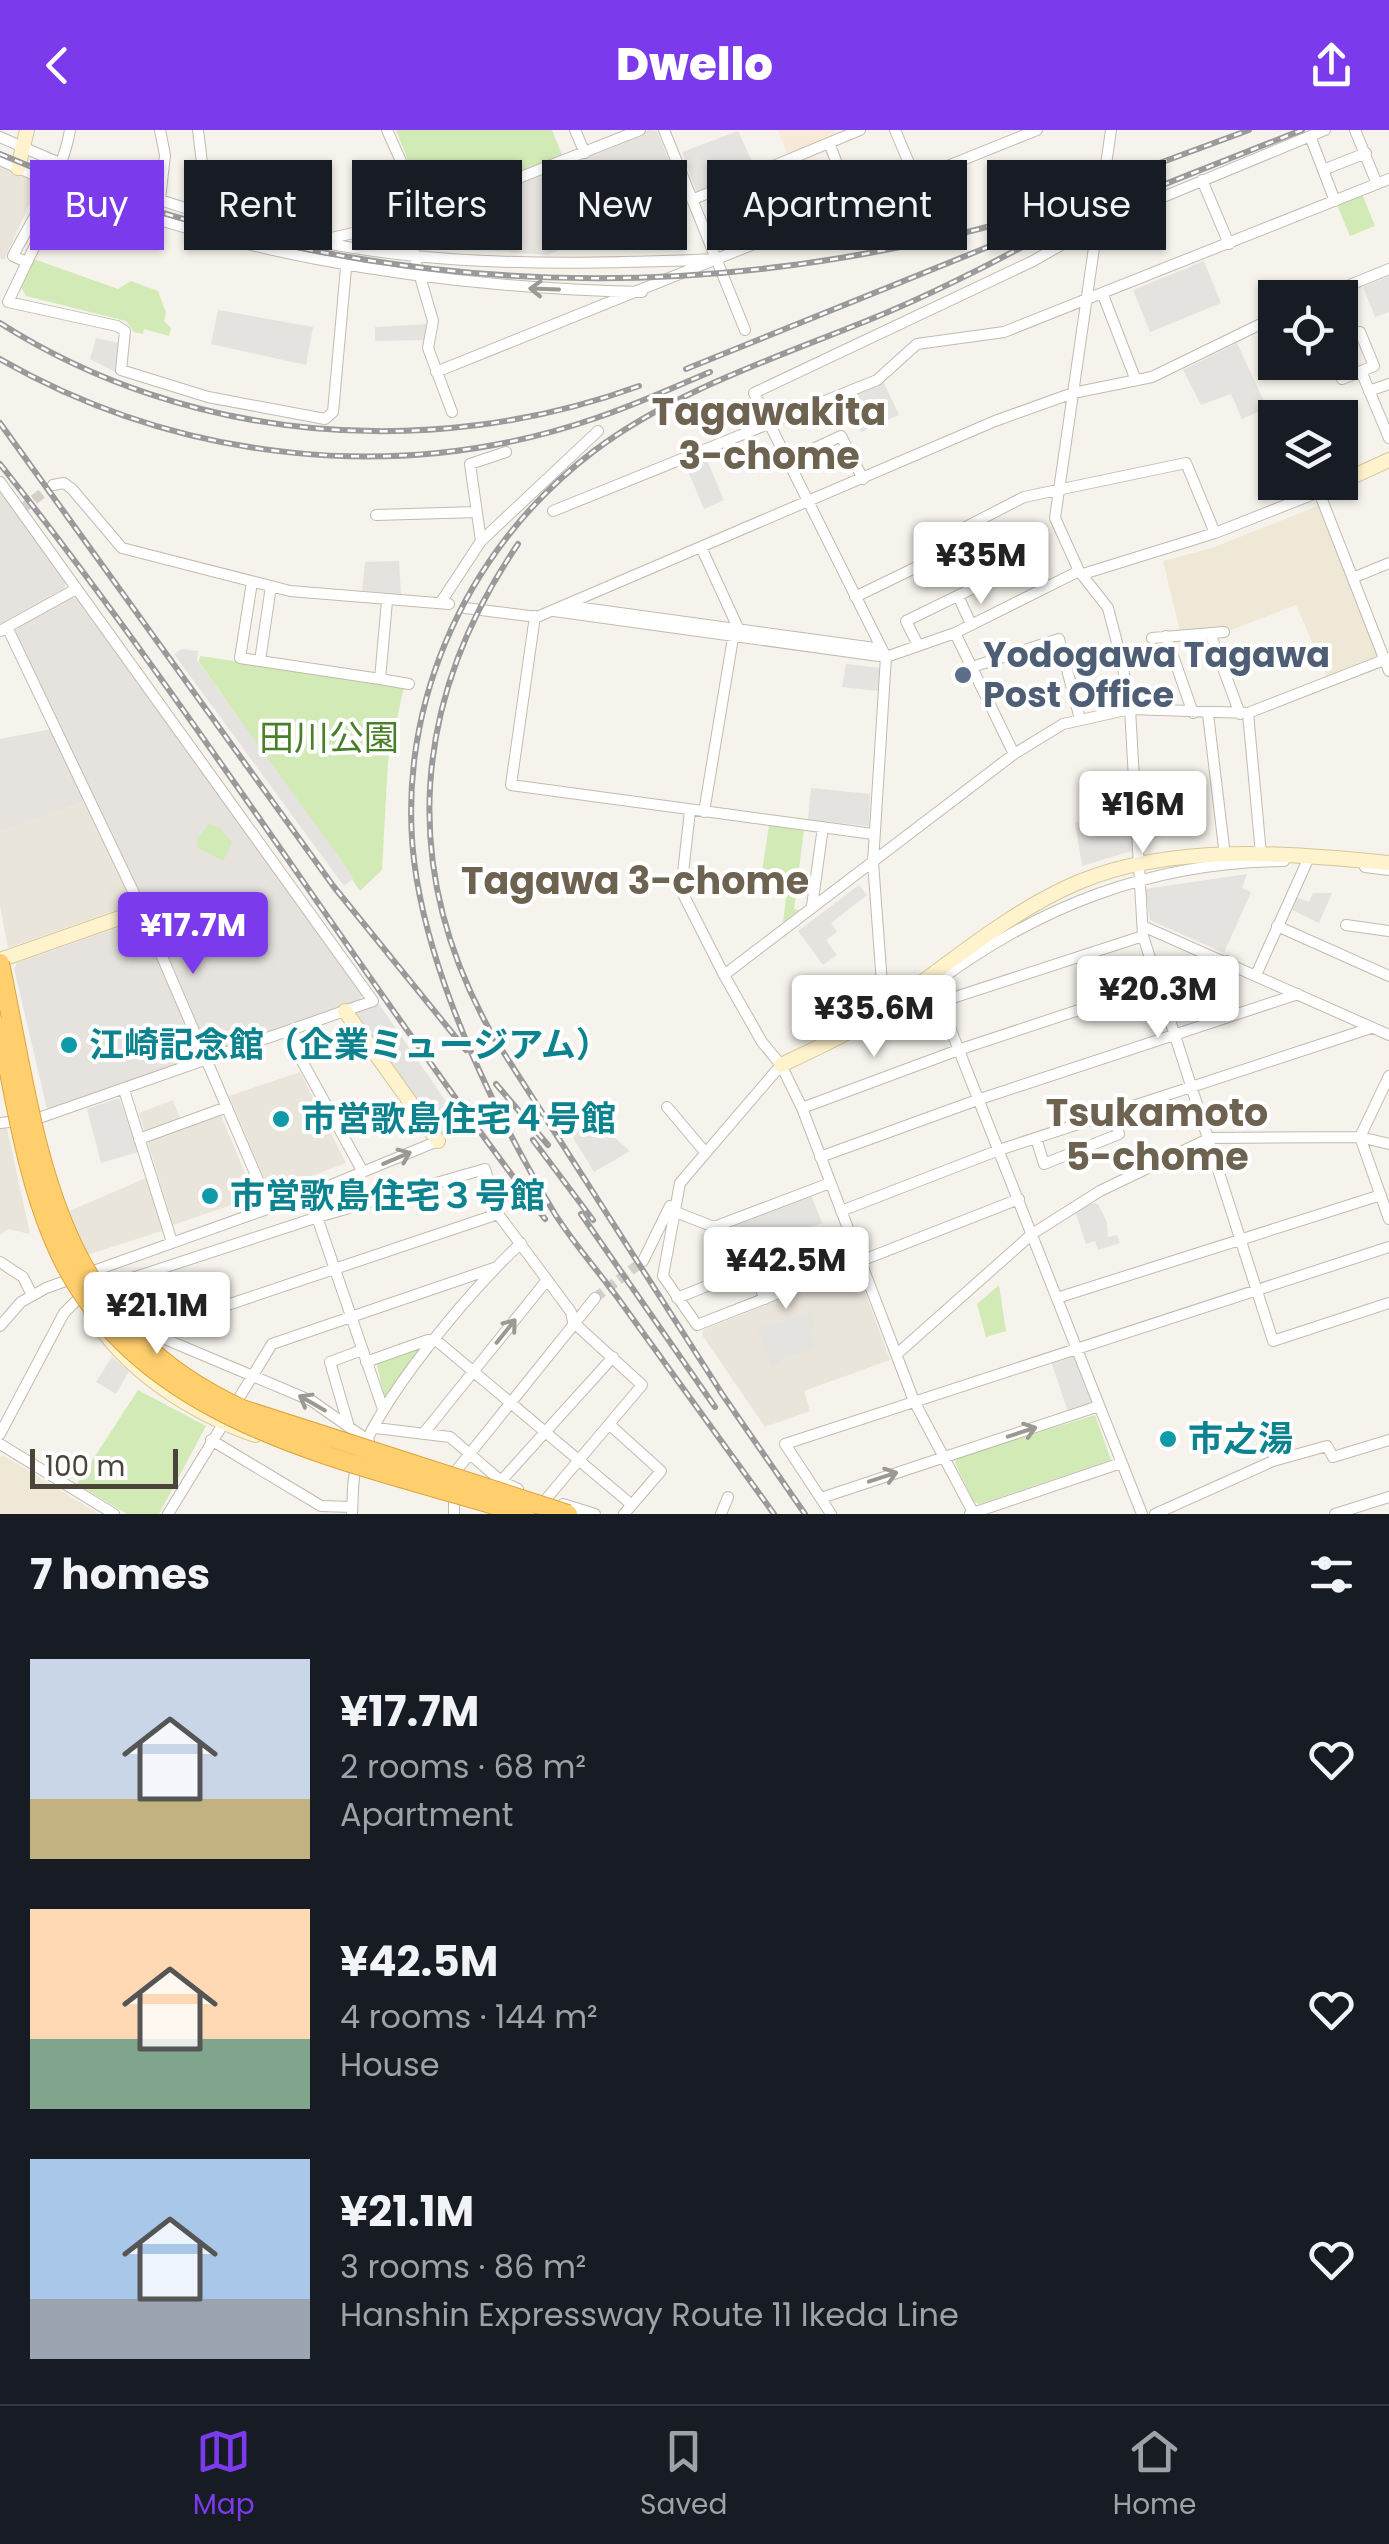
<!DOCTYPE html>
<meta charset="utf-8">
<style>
body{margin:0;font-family:Poppins,"Noto Sans JP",sans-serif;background:#20242c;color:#f1f3f6;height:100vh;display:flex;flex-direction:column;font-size:38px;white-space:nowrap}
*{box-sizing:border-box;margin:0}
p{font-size:32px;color:#9ea1a6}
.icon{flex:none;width:55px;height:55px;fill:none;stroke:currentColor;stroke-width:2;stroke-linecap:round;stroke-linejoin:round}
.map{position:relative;height:1384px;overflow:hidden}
.sheet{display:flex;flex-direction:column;background:#171b24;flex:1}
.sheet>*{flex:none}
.hud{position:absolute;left:30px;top:30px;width:1330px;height:90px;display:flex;gap:20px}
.tools{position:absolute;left:1258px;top:150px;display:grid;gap:20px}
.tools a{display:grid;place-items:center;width:100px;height:100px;border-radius:0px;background:#171b24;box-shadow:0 2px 8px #0004;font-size:50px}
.scale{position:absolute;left:30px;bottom:25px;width:148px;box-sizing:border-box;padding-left:10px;border:5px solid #4b4439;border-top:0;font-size:28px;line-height:35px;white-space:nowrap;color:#4b4439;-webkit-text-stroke:8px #fff;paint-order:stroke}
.price{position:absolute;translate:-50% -85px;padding:0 22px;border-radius:10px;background:#fff;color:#222;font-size:32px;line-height:65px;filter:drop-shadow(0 2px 5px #0008)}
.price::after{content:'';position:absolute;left:50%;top:60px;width:30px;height:22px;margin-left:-15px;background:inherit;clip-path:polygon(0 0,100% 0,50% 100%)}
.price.active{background:#7c3aed;color:#fff}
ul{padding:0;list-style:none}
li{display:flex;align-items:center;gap:30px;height:250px;padding:0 30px}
li span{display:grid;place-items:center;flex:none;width:280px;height:200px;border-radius:0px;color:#555}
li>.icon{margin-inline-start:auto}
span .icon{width:120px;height:120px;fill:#fffc;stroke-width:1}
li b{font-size:42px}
h2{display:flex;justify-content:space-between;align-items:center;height:120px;padding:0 30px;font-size:42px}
.chip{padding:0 35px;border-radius:0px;background:#171b24;box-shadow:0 2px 8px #0004;font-size:35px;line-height:90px}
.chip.active{background:#7c3aed;color:#fff}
header{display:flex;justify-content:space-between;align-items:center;height:130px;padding:0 30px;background:#7c3aed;color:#fff;font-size:45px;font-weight:800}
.menu{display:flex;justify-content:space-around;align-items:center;height:140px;border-top:2px solid #363941;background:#171b24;font-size:28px;color:#9ea1a6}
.menu a{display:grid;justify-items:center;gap:5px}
.menu .active{color:#7c3aed}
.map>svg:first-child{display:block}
.residential{fill:#eae5da}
.commercial{fill:#f7ead8}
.industrial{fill:#e6e2dd}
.education{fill:#efe8d6}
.green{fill:#d2eab5}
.parking{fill:#e5e3e0}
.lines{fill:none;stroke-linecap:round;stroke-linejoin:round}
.street-tunnel{stroke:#d4d0c8;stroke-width:10;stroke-dasharray:10 5;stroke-linecap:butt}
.street-casing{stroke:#c2bbae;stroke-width:12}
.secondary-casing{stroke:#d6c79b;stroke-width:16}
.street{stroke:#fff;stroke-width:10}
.secondary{stroke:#fff3cd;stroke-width:14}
.rail-casing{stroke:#9a9a9a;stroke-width:6}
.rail{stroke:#fff;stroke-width:2.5;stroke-dasharray:8;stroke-linecap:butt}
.highway-bridge-casing{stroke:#e0a43c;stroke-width:20;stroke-linecap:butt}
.highway-bridge{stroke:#ffcf6e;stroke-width:18}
.oneway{stroke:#9c9892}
.service-dot{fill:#5c6f8a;stroke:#fff;stroke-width:4}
.culture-dot{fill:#0f9aa8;stroke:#fff;stroke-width:4}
.labels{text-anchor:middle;stroke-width:8;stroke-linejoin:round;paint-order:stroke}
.service-label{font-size:35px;font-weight:bold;fill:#4e5e75;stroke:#fff;text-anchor:start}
.park-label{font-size:35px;fill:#4a7f2a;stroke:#fff}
.culture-label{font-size:35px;font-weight:bold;fill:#0d838f;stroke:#fff;text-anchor:start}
.neighbourhood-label{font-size:38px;font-weight:bold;fill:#6e6250;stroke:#fff}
</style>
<header><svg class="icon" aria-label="back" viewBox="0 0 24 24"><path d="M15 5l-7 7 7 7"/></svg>Dwello<svg class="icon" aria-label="share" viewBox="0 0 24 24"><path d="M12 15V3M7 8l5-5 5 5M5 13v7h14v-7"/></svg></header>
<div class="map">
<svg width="1389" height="1384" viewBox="0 0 1389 1384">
<rect width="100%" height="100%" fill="#f6f3ec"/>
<path class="residential" d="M0,36L39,54L4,130L0,128Z
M86,671L132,770L131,775L8,818L0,776V702Z
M300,942L346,1033L270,1062L229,966Z
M173,970L183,996L220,983L255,1067L173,1095L139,983Z
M0,998H7L30,1104L8,1099L0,1105Z
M146,1048L162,1101L87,1125L67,1082Z
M852,1141L858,1143L890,1230L804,1261L810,1281L765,1297L702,1205L703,1200Z"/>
<path class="commercial" d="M778,0H834L837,6L789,27Z"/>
<path class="industrial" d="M649,0L657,1L685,70L547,125L421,115L420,90Z
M0,359L66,450L65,458L0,494Z
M71,468H78L363,864L360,870L214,921L208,919L153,790L15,503L17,498Z
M51,599L86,671L0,702V609Z
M136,791L141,793L197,922L194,928L47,979L14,838L17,833Z"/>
<path class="education" d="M1318,376L1379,527L1327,547L1296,475L1231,500L1180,501L1163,431L1212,418Z
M4,1326L99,1384H0V1327Z"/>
<path class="green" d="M396,0H552L562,25L422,82L414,45Z
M1362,64L1375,96L1350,106L1337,75Z
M34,129L118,159L131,151L158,161L166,183L164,191L171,198L169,206L144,199L143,204L134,202L126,191L26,166L20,155Z
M200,526L404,556L388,631L382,740L360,761L199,532Z
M208,694L219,697L232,712L223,731L198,718L197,709Z
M769,695L804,699L794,779L799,780L783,793L787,759L760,755Z
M999,1155L1006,1201L986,1207L977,1174Z
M422,1216L424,1220L388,1266L384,1265L376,1231Z
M138,1260L206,1296L159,1384H127L77,1354Z
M1095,1285L1111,1330L980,1374L974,1372L955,1333L957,1328Z"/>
<path class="parking" d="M738,1L756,40L697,63L682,22Z
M490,68L508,115L452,116L448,83Z
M1204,131L1221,173L1150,202L1133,160Z
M1389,146V182L1375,187L1363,157Z
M218,180L313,197L306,235L211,214Z
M429,194L425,210L375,211V197Z
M96,208L119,213L115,242L90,229Z
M1237,213L1267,278L1242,289L1231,264L1201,275L1183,240Z
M883,251L899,285L861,302L845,269Z
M706,328L724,370L704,379L686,336Z
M399,431L401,464L362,461L365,432Z
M182,519L198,521L197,530L354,748L344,756L174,524Z
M846,534L880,538L878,561L842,557Z
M811,658L870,664L869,696L808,690Z
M1121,688L1122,698L1134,697L1135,720L1082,736L1075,692Z
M1247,744L1242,758L1251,762L1224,823L1150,790L1145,759Z
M859,755L867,765L831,793L837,802L826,810L837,825L823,835L798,801Z
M1313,763H1332L1319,793L1290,779L1296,767L1309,772Z
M379,874L462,995L440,1005L354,884Z
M119,968L138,1022L101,1033L87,979Z
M594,990L630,1021L594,1042L569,1001Z
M811,1065L822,1093L723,1130L713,1102Z
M1092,1073L1098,1074L1107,1092L1108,1107L1117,1105L1120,1113L1098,1120L1095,1111L1086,1114L1075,1081Z
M811,1182L815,1196L809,1199L815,1218L781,1229L782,1233L772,1236L757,1199Z
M1074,1226L1092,1270L1089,1276L1068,1282L1051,1231Z
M112,1227L129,1241L116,1264L96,1252Z"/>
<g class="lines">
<path class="street-tunnel" d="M22,379L53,355
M595,1168L643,1131"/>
<g class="street-casing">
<path id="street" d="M198,0L208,83
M387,0L409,49L414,126L433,191L428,218L452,282
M575,0L585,23
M664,0L745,200
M895,0L917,52
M1111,0L1055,388L1079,441L1108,478L1122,532L1130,579L1143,806L1273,1211L1389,1173
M1355,0L1377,54
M1310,6L1335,71
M0,7C129,66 274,112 415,126C517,136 618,133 719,129
M829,13L854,77
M0,30C205,122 419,157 642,162
M1323,40L1366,23
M1202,50L1229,114
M63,57L8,172L117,196L125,201L121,240L208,267L325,289L333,282L346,138
M160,69L165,25L160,0
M694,69L860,0
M322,110L412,90L640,0
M24,131L13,126C34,85 63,44 70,0
M1103,165L1135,248
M1318,168L1389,139
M1336,232L1342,249L1374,236L1360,202L1340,210
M1361,241L1389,308
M436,242L1037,0
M1369,261L1389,254
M787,331L841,306L863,349
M0,352L373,871L36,989L0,993
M53,355L64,353L72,359L122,418L290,461L449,474
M553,381L877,250L917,214L1004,202L1389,49
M376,385L477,382
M481,411L598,301
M701,417L739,500
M1083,444L1215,403L1319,362L1389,541
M1355,447L1389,433
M252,452L240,528L260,531L271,456
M958,466L971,494
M855,467L925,433L958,401L1024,367L1186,333L1215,403
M387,471L380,549L409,554
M441,472L481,411L470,334L506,322
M569,476L882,519
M465,478L537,487L995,291L1073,263L1152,247L1275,187
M554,481L886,527L955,503L1079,441
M535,486L511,655L873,704
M7,497L142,780L270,1078
M0,501L76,459
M955,503L1014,624
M1210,503L1240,584
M1166,506L1193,583
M1152,508L1224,502
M917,513L906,491L1029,431L1045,458
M260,531L380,549
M972,537L1059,509L1080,589
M1248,583L1261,724
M1208,584L1225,726
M690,681L681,760L724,845L762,912L781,935L802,978L914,1271L974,1384
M704,682L733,508
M1365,737L1389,740
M812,776L823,697
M1346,795L1389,801
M1277,796L1389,846
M1145,797L1389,905
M724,845L1014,624L1063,594L1130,579L1248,583L1389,528
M1256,845L1310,725
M930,847L1142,1384
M933,855C1038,776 1152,732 1284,731
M940,872L1143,806
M884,881L873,732L886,527L754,263L1033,131L1098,94L1325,0
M286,902L363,1042
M781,935L680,1053L663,1146L697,1195L1019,1069
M1389,946L1360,1007L1389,1089
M124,960L172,1112
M667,977L705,1022
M802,978L961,919L1227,831
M1036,1008L1044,1034L1119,1004L1112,983
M139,1009L227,977
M820,1027L980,969L1298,864
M309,1064L383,1279
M673,1081L714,1097L830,1053
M841,1081L999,1020L1371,898
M643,1131L670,1076
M0,1132L23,1147L32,1165
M1060,1167L1381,1065
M677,1168L752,1138L765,1169
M0,1196L21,1172L46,1158L309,1064L438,1011
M146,1201L312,1271L369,1311
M147,1202L498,1084
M897,1224L1032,1104L1100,1061L1210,1008L1360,1007L1389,1014
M366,1232L428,1210L437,1211L632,1375
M610,1295L661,1341L624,1384
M349,1297L330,1232L362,1220
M376,1298L450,1307L501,1351L518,1359
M0,1304L64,1183L75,1172L105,1157L318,1087L485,1039L498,1084L571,1182L573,1192L642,1255L547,1368L542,1381
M423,1304L547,1150
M211,1310L321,1376L352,1377
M0,1314L114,1384
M451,1347L595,1168
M501,1351L613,1227
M821,1368L1099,1276
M563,1374L595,1384
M168,1384L272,1214L494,1138
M352,1384C353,1369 352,1351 356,1337C376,1271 470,1161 521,1113
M454,1384V1370
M721,1384L728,1367
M831,1384L785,1314L1389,1117
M970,1384L1121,1333
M1155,1384L1273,1331L1327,1316L1333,1327L1389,1310
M1335,1384L1389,1367"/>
</g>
<g class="secondary-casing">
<path id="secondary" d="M18,38L27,0
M1319,362L1389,330
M0,830L142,780
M345,881L438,1011
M781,935C817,918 855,901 888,877C949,834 1010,781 1079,752C1172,713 1292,723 1389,733
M91,1183C125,1241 192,1283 255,1305"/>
</g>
<use href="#street" class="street"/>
<use href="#secondary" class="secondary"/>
<g class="rail-casing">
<path id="rail" d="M0,24C364,177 729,187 1102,63
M1084,61L1249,0
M1102,79L1302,0
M0,193C188,313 431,332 639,256
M0,229C180,332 400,356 596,288C635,275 672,258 710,242
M686,239L1015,106
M0,293L334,757L466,920
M0,334C193,577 357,842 545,1089
M518,414C412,570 398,739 493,906L726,1270
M496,954L548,1015
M533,1010L593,1090
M581,1084L715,1277
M720,1261L805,1384
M774,1384C723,1313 671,1242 620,1171C599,1142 574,1114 555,1084C497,987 436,862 417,751C389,587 463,420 594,321C679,257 791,223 888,182C966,149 1040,107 1115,68"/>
</g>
<use href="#rail" class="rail"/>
<g class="highway-bridge-casing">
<path id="highway-bridge" d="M0,833C39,1019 48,1190 242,1279L568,1384
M0,897C15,968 25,1043 54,1111C133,1298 352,1330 524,1384"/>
</g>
<use href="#highway-bridge" class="highway-bridge"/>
</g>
<defs><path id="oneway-shaft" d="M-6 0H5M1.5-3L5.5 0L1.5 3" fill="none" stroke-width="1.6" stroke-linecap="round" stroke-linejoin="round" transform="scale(2.5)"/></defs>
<g class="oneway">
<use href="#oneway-shaft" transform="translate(544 159) rotate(-178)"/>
<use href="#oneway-shaft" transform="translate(397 1028) rotate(-23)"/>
<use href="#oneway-shaft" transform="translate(506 1201) rotate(-51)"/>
<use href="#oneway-shaft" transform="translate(312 1273) rotate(-150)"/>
<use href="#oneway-shaft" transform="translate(1022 1302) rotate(-18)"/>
<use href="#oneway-shaft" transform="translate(883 1347) rotate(-18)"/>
</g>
<circle class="service-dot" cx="963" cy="545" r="10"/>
<g class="culture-dot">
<circle cx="69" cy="915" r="10"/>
<circle cx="281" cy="989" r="10"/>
<circle cx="210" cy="1066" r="10"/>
<circle cx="1168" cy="1309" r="10"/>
</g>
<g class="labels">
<g class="service-label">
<text x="983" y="537">Yodogawa Tagawa<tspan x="983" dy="40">Post Office</tspan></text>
</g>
<g class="park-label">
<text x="329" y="620">田川公園</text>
</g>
<g class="culture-label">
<text x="89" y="927">江崎記念館（企業ミュージアム）</text>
<text x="301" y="1001">市営歌島住宅４号館</text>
<text x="230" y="1078">市営歌島住宅３号館</text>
<text x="1188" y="1321">市之湯</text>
</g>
<g class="neighbourhood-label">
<text x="769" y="295">Tagawakita<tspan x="769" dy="44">3-chome</tspan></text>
<text x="635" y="764">Tagawa 3-chome</text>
<text x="1157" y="996">Tsukamoto<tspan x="1157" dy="44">5-chome</tspan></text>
</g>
</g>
</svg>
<div class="tools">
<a><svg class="icon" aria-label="locate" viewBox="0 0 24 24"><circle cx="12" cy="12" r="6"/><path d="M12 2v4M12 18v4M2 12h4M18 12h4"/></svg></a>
<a><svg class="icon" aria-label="layers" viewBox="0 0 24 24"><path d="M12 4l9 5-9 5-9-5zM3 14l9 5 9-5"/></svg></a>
</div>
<div class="scale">100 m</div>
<b class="price" style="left:981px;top:477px">¥35M</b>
<b class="price" style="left:1143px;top:726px">¥16M</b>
<b class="price active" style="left:193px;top:847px">¥17.7M</b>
<b class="price" style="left:1158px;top:911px">¥20.3M</b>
<b class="price" style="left:874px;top:930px">¥35.6M</b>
<b class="price" style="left:786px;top:1182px">¥42.5M</b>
<b class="price" style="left:157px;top:1227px">¥21.1M</b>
<div class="hud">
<a class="chip active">Buy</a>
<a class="chip">Rent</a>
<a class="chip">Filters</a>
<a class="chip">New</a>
<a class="chip">Apartment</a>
<a class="chip">House</a>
</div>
</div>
<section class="sheet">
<h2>7 homes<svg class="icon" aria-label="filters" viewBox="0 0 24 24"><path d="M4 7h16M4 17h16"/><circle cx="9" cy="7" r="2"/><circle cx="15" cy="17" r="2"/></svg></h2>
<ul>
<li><span style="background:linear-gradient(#c9d6e8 70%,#c2b280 0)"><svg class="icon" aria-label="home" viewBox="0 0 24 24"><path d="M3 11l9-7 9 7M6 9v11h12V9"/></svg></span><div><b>¥17.7M</b><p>2 rooms · 68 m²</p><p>Apartment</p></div><svg class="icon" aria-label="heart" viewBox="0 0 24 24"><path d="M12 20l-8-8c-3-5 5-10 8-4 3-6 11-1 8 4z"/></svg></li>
<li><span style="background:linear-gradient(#ffd9b3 65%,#7fa58c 0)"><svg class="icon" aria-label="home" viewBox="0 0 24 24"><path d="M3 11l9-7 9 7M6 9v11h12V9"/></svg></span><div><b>¥42.5M</b><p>4 rooms · 144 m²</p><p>House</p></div><svg class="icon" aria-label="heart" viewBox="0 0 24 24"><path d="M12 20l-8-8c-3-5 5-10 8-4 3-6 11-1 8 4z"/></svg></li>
<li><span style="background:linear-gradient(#a9c7e8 70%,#9aa5b1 0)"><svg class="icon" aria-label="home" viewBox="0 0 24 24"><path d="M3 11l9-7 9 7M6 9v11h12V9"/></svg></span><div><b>¥21.1M</b><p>3 rooms · 86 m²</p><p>Hanshin Expressway Route 11 Ikeda Line</p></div><svg class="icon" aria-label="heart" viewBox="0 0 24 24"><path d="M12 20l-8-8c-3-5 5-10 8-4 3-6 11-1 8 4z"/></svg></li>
</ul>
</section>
<nav class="menu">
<a class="active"><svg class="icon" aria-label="map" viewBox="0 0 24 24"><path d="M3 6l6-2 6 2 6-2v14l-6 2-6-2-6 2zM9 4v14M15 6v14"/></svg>Map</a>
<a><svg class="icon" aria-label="saved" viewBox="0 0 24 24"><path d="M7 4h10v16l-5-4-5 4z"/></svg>Saved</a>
<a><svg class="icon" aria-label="home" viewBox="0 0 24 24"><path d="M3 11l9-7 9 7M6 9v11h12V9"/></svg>Home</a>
</nav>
